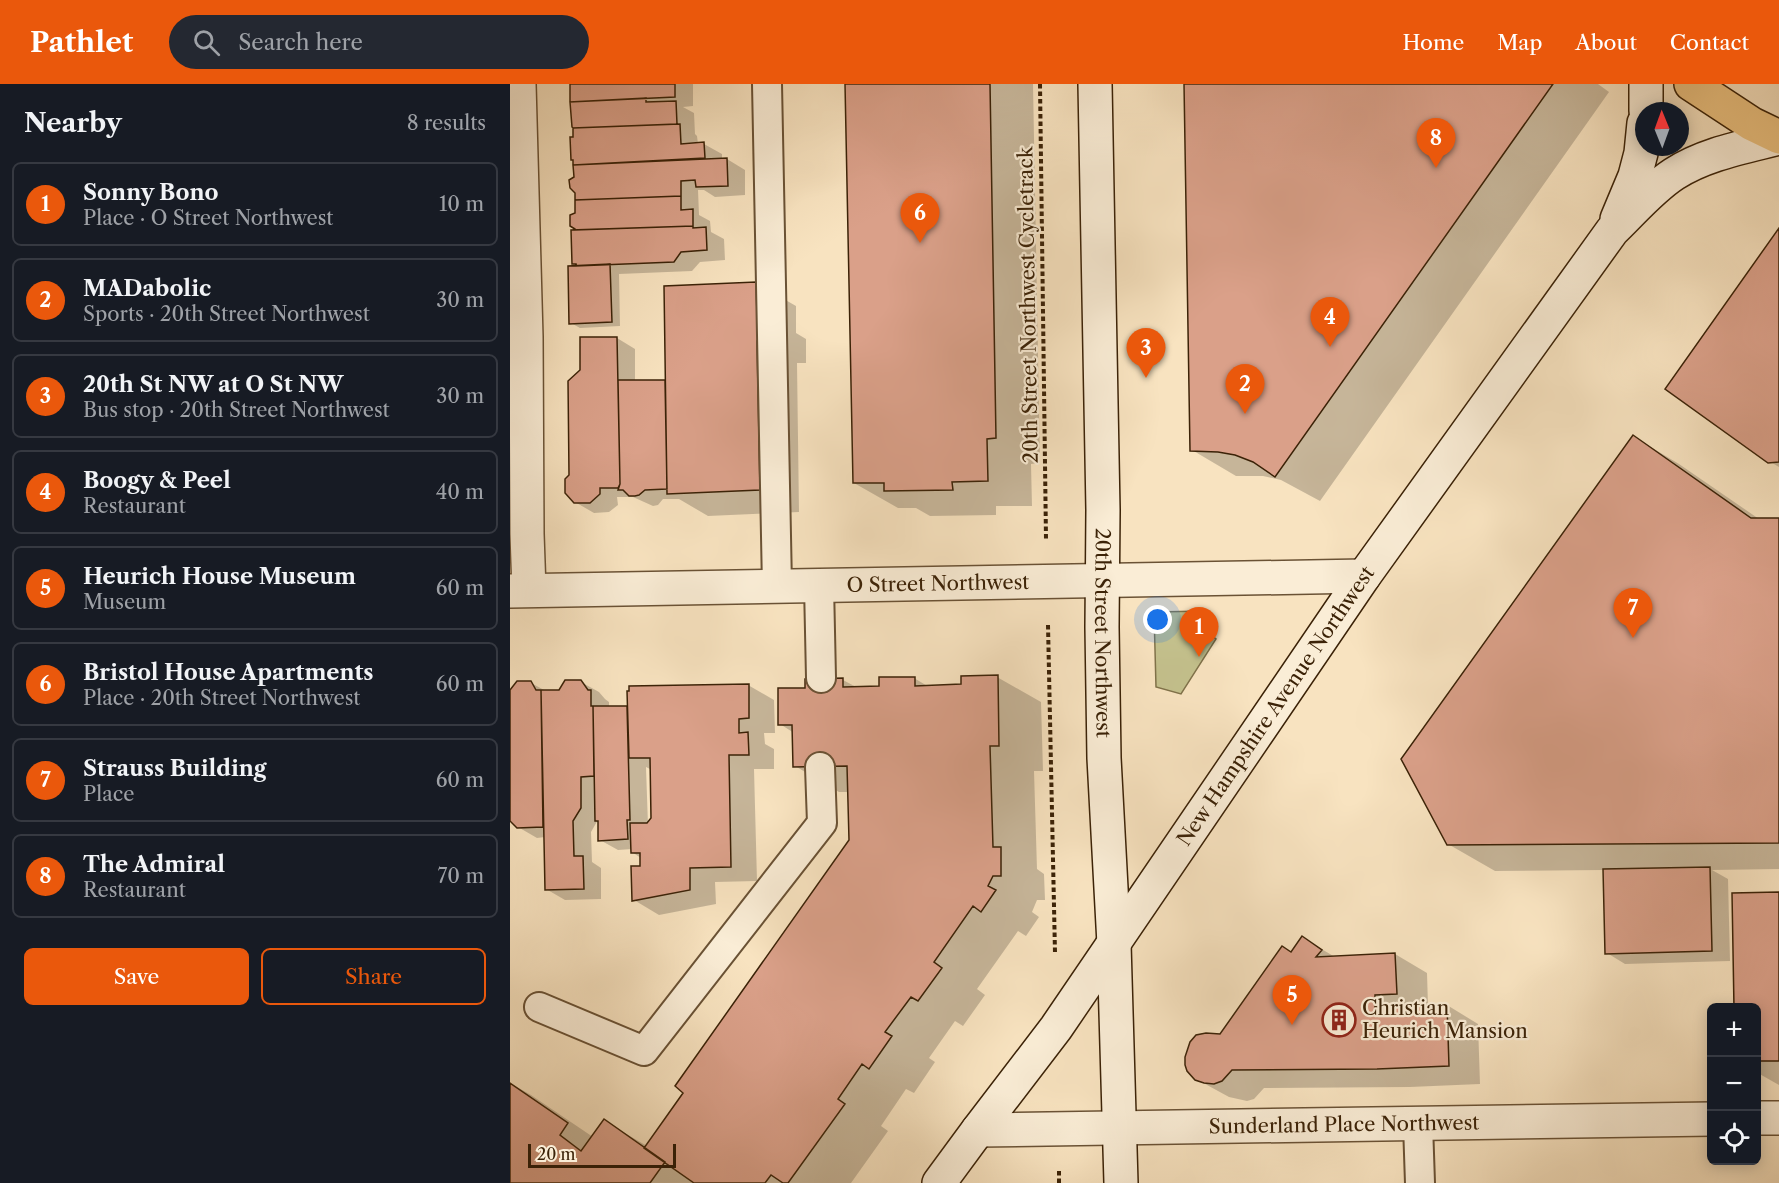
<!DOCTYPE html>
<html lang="en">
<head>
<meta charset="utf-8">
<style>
  :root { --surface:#171b24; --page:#242831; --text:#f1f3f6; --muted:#9ea1a6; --line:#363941; --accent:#ea580c }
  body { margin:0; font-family:"Libre Caslon Text",serif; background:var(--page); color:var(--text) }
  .controls { position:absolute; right:18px; bottom:18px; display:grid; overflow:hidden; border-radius:9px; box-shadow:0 3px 15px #0003 }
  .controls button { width:54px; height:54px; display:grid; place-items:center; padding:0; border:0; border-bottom:2px solid var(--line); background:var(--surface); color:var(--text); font:30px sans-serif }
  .compass { position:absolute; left:1125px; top:18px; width:54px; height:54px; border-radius:50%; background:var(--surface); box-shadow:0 3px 15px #0003; rotate:359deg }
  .scale { position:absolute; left:18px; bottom:15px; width:148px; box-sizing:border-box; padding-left:6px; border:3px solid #3b2207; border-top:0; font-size:16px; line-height:21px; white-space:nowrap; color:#3b2207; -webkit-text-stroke:4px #faedd6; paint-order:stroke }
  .you { position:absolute; left:648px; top:536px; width:21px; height:21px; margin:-15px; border:4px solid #fff; border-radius:50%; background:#1a73e8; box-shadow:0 0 0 9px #1a73e833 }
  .badge { display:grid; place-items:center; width:39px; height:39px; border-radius:50%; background:var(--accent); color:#fff; font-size:20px; font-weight:700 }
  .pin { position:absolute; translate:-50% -50px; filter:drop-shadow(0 2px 3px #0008) }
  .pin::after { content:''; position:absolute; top:32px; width:21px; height:18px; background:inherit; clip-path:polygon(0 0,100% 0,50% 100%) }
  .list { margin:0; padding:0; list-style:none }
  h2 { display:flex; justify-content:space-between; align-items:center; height:78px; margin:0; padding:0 24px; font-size:26px }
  h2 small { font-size:20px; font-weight:400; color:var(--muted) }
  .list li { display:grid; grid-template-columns:39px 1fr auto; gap:18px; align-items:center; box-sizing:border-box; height:84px; margin:0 12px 12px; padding:0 12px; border:2px solid var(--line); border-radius:9px }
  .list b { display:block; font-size:22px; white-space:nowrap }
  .list p { margin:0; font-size:20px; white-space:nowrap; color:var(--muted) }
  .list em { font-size:20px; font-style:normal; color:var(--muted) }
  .actions { display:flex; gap:12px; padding:18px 24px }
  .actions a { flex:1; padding:14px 0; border:2px solid var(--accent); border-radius:9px; text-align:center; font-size:21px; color:var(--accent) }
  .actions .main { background:var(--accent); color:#fff }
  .icon { flex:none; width:33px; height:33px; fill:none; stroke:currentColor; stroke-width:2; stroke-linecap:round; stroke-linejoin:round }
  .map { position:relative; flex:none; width:1269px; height:1099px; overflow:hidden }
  header { display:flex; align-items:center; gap:36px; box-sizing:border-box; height:84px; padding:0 30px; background:var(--accent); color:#fff }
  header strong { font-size:28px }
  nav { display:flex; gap:33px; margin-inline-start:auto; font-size:21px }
  .search { width:420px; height:54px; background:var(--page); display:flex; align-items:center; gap:15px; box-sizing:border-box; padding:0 21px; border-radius:33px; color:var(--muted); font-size:22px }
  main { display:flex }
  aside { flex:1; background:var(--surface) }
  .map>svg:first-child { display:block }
  .green { fill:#c4c18d; stroke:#80724a; stroke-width:1.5 }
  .shadow { fill:#0003; fill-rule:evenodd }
  .building { fill:#daa089; stroke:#3b2207; stroke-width:1.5 }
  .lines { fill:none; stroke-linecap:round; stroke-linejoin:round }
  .lane-casing { stroke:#6a5235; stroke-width:32 }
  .street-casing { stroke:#6a5235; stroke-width:36 }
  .secondary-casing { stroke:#3b2207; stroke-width:36 }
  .primary-casing { stroke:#3b2207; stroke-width:36 }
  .path { stroke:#3b2207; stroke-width:4; stroke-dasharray:4.5 3; stroke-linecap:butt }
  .lane { stroke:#faedd6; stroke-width:28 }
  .street { stroke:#faedd6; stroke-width:33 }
  .secondary { stroke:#faedd6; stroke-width:33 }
  .primary { stroke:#ecc280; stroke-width:33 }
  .labels { text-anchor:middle; stroke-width:4.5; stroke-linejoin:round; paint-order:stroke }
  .street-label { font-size:20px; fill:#3b2207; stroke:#faedd6 }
  .poi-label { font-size:20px; fill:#3b2207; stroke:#faedd6; text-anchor:start }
</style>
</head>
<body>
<header>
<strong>Pathlet</strong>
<div class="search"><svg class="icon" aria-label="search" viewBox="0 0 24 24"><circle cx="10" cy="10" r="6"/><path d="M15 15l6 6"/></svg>Search here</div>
<nav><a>Home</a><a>Map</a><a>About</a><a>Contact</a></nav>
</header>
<main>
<aside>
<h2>Nearby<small>8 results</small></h2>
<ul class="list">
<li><span class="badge">1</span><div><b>Sonny Bono</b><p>Place · O Street Northwest</p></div><em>10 m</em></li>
<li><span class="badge">2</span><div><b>MADabolic</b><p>Sports · 20th Street Northwest</p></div><em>30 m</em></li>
<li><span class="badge">3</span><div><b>20th St NW at O St NW</b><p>Bus stop · 20th Street Northwest</p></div><em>30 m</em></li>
<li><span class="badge">4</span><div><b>Boogy &amp; Peel</b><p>Restaurant</p></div><em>40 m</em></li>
<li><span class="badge">5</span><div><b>Heurich House Museum</b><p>Museum</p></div><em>60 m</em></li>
<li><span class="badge">6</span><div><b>Bristol House Apartments</b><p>Place · 20th Street Northwest</p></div><em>60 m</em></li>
<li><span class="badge">7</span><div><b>Strauss Building</b><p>Place</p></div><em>60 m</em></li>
<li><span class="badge">8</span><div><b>The Admiral</b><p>Restaurant</p></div><em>70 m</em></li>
</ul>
<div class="actions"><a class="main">Save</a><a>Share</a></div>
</aside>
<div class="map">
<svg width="1269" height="1099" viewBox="0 0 1269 1099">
  <rect width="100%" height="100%" fill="#f8e3c0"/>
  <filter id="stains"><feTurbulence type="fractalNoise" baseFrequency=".00333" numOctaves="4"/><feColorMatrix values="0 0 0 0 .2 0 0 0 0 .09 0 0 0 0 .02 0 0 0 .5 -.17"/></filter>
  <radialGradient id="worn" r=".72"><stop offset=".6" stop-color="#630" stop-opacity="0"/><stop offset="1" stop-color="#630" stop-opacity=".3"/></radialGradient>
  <path class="green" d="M697,527v21l9,7 -35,55 -25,-7 -2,-75z"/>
  <path class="shadow" d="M62,0h121v22l-10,1 11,6 1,21 2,2 1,8h6l18,10v5h5l18,11v25l-30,2 -11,-7h-6l1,25 11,6 1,11 13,7 1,21 -25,2 -8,9 -73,3 1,52 -40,2 -9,-5 9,-56 -7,-4 3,-49z
    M336,0h187l7,379 -9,1 1,42h-36v9l-66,1 -14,-8h-18l-44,-25z
    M676,0h412l11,8 -289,409 -39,-21 -18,-4h-27l-44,-26z
    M1269,147v236l-10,-6z
    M246,199l40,23v27l10,6v24h-9l2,149 -91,4 -29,-17h-16l-5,6 -5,1 -20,-9h-16l1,8 -9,7 -15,1 -19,-11 -4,-26 46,-138 18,11v33l30,-1 2,1 -1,-95z
    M1124,353l45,27 80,55h20v350l-67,1 16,9 2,82 -105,3 -18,-11 -3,-83 -109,1 -47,-27z
    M487,593l44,25 2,69h-9l3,98 7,5 1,26h-8l-5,12 7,5 -13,19 -8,-5 -41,58 8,6 -22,31 -8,-5 -26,37 6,4 -21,31 -8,-4 -25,37 7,5 -37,52h-341v-100l21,12 62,42 11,-16 43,25 38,-53 165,-252 -1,-49h-10l-44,-26 -1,-33 -14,-9 26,-35 37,-9 15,8h23l33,-10 15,9 34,-1z
    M71,598l18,10 6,7 4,3v6h20l119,-23 26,15 1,33h-11l1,11 9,5v20h-20l3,112 -42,1 1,22 -57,11 -25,-15 7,-32v-10l-9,-6v-3l-14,1 -18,-10 -1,-22 -8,14 1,30 9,6v31l-36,1 -19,-11 -1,-52 -8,1 -19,-11 -8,-8v-127l21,-9 15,8h14zM136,683l6,3 1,49 -5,6z
    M1269,810v191l-23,-13v-64z
    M793,854l32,19 60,-3 32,19 1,33 19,-1 31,19 2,60 -70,3 -146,1 -10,11 -7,2 -18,-4 -33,-18 25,-43 71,-83z"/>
  <path class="building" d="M60,0h105v13l-105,5z
    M335,0h145l6,354 -9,1 1,42 -36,1 1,8 -69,1v-8h-31z
    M674,0h369l-278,393 -22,-15 -18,-7 -17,-3 -28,-1z
    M136,14v4l30,-1 1,23 -104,4 -1,-1 -2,-25z
    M170,40l1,20 23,-2 1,16 -132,7v-5h-2l-1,-23h3v-9z
    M217,74l1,28 -32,1 -1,-7 -14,1v15l-106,4v-7l-5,-5 -1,-8 5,-3 -1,-12z
    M171,112v14l12,-1v17l-118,4v-1l-5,-3v-11l5,-2v-13z
    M183,142v2l13,-1 1,23 -26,2 -7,10 -98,4v-2h-4l-1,-34z
    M1269,144v234l-11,1 -103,-74z
    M100,180l2,58 -43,2 -1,-58z
    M246,198l1,33 10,-1v27h-10l3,149 -93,4 -3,-208z
    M70,253h37l3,147 -2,4h-18v6l-10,9h-16l-9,-10v-14l4,-4 -1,-94 12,-11z
    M108,296h47l2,109 -22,1 -6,5 -4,1h-6l-6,-6h-5l2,-6z
    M1123,351l118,83h28v325l-332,2 -46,-86z
    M488,591l1,71h-9l3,101h8v29h-8l-5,10 8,4 -15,22 -8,-6 -39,56 8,6 -24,33 -7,-4 -26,35 7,4 -23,33 -7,-5 -24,35 7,5 -57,79h-5l-12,-8 -6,8h-71l-50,-35 39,-55 -8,-7 174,-246 -2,-74 -54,1 -1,-42h-14v-37h27v-9l38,-1v9l36,-1v-9h36v9l46,-2v-8z
    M55,596h16l7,10h3v16h2l1,70 -13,1v31l-8,13 1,35h9l1,33 -39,1 -4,-200h18z
    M7,597h14l5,9h5l2,137 -26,1 -7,-7v-131z
    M239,600v34l-10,1v14l9,-1 1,23h-20l2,112 -41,1v22l-58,11 -1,-35h9v-13h-9l-1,-30h17l4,-5 -1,-60h-21l-2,-67h2v-5z
    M83,622h34l3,114h-3l1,19 -30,2v-20h-3z
    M1200,783l2,84 -107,3 -2,-85z
    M1269,808v169h-23v-53h-22l-2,-115z
    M792,852l20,14 -6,7 79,-4 2,41 -22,1v12l72,-3 2,62 -72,3 -145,1 -10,11 -8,3 -10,-1 -9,-3 -8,-9 -2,-6v-8l5,-15 6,-7 10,-2 14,1 62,-88 9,6z
    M0,999l58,40 -8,12 21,16 23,-32 61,43 -15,21h-140z"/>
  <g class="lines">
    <defs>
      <path id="lane" d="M257,0l10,502
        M309,501l2,93
        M29,923l105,44 178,-228 -2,-56
        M908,1040l2,59"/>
      <g id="street">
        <path d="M9,0l7,253 1,197 2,56"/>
        <path id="s1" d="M0,507l854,-15"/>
        <path d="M1246,1034h23"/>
        <path id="s2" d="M468,1046l734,-11"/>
      </g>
      <g id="secondary">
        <path id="s3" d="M585,0l8,426 -1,117 2,131 10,186 7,239"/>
        <path d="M1136,27v-27"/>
        <path d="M1107,135l18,-43 6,-23 3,-30"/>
        <path id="s4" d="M429,1099l39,-53 78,-102 308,-452 248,-345c20,-19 39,-42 62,-57 31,-20 70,-27 105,-36"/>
      </g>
      <path id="primary" d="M1181,0l61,40 27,13"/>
    </defs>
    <use href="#lane" class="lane-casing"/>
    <use href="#street" class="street-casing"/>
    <use href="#secondary" class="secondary-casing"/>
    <use href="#primary" class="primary-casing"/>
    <path class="path" d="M530,0l6,455
      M538,541l7,328
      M549,1087v12"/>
    <use href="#lane" class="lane"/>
    <use href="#street" class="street"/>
    <use href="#secondary" class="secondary"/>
    <use href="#primary" class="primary"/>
  </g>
  <defs>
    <symbol id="building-ring" viewBox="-11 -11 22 22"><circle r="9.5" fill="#faedd6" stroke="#8f2418" stroke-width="1.5"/><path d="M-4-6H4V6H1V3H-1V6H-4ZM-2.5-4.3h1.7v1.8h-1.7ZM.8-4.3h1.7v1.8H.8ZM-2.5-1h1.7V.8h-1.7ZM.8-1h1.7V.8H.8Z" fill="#8f2418"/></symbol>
  </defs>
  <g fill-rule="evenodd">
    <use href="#building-ring" x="810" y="917" width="38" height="38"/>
  </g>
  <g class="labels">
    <g class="street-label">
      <text transform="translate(518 221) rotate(-91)" y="7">20th Street Northwest Cycletrack</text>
      <text dy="7" stroke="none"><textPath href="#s1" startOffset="428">O Street Northwest</textPath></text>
      <text dy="7" stroke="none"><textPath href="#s3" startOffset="549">20th Street Northwest</textPath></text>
      <text dy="7" stroke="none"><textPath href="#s4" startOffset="584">New Hampshire Avenue Northwest</textPath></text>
      <text dy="7" stroke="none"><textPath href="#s2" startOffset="366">Sunderland Place Northwest</textPath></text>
    </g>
    <g class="poi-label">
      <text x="852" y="931">Christian<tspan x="852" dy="23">Heurich Mansion</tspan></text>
    </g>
  </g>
  <rect width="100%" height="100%" filter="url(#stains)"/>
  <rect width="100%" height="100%" fill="url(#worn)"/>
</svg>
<div class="controls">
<button>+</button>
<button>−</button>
<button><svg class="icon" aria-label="locate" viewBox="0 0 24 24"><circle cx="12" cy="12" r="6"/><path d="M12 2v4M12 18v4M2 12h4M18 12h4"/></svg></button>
</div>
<svg class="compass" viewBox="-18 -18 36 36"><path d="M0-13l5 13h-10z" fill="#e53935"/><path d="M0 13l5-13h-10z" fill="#9ea1a6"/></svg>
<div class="scale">20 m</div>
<div class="you"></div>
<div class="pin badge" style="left:689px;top:573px">1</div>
<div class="pin badge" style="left:735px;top:330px">2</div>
<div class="pin badge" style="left:636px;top:294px">3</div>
<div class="pin badge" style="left:820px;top:263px">4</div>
<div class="pin badge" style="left:782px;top:941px">5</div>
<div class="pin badge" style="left:410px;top:159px">6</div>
<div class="pin badge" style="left:1123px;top:554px">7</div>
<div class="pin badge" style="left:926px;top:84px">8</div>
</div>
</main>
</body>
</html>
